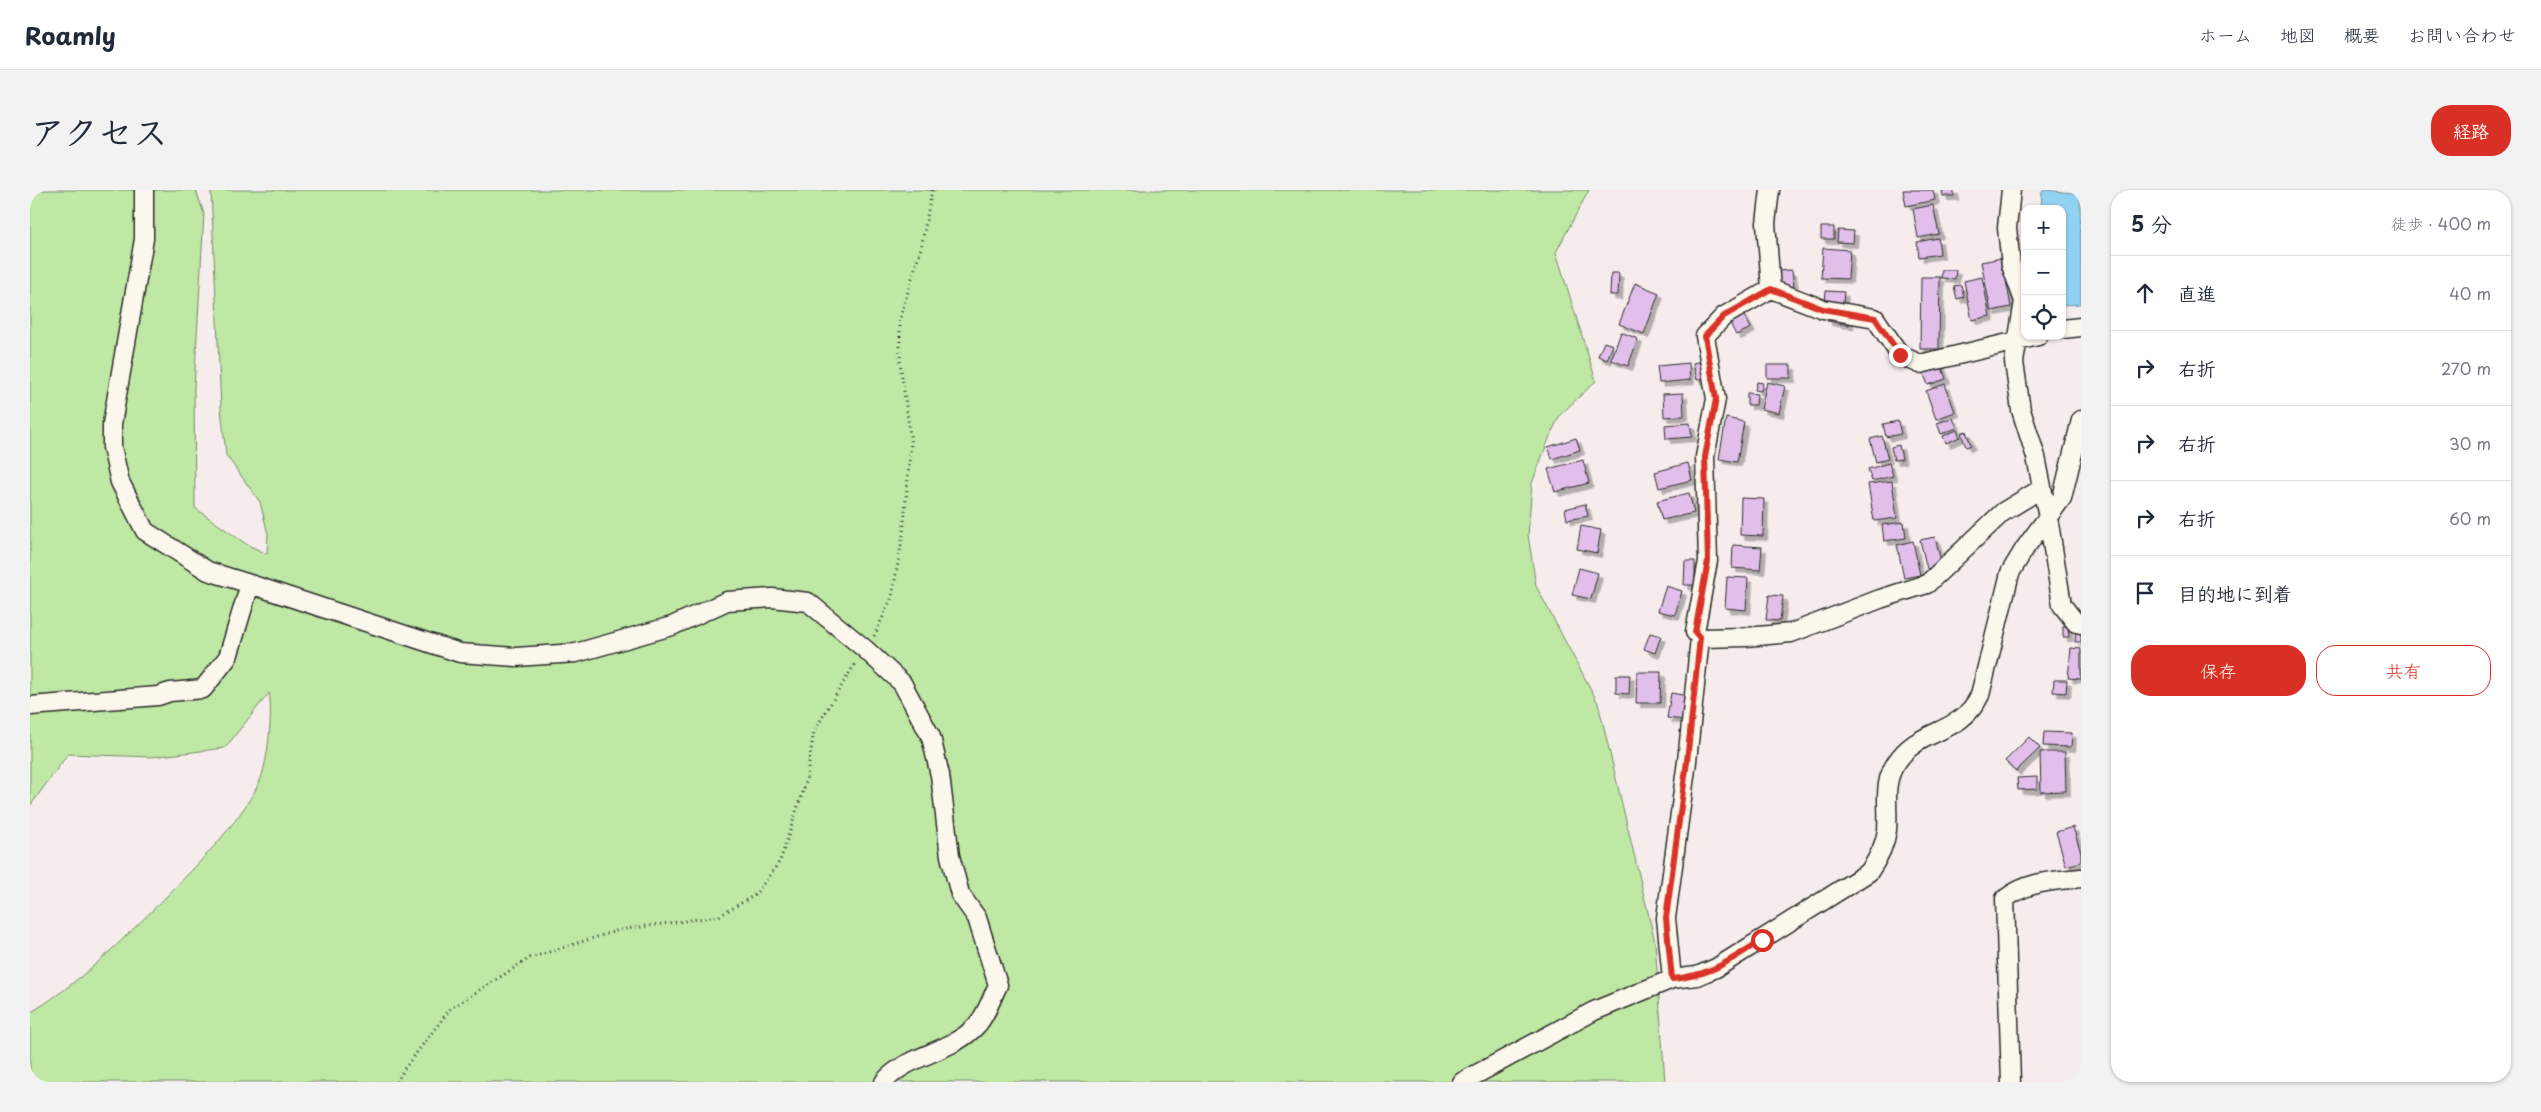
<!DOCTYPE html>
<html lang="ja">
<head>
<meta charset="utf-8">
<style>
  :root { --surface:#fff; --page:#f2f2f3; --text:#1f2937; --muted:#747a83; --line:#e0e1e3; --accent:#d93025 }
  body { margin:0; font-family:"Playpen Sans","Klee One",sans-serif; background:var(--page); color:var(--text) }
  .controls { position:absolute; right:15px; top:15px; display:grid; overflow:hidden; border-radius:10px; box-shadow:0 1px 4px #0004 }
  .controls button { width:45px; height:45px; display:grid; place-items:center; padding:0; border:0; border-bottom:1px solid var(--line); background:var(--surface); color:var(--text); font:25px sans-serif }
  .stop { position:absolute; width:15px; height:15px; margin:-11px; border:4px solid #d93025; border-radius:50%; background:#fff }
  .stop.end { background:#d93025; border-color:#fff; box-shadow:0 1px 5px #0008 }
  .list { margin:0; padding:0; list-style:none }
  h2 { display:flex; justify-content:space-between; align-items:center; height:65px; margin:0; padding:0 20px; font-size:21px }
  h2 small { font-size:16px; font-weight:400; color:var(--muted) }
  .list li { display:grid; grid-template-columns:32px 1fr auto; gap:15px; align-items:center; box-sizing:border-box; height:75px; padding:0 20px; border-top:1px solid var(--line) }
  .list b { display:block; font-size:19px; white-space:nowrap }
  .list em { font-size:16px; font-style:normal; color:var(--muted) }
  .actions { display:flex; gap:10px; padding:15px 20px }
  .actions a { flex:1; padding:11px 0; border:1px solid var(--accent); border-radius:20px; text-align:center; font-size:18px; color:var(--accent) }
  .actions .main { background:var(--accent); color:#fff }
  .icon { flex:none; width:28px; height:28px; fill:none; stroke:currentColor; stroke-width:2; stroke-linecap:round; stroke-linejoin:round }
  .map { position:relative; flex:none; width:2051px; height:892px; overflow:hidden; border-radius:20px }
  header { display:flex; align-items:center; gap:30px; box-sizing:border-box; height:70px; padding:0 25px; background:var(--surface); border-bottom:1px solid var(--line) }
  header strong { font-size:24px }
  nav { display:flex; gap:28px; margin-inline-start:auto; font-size:18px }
  .intro { display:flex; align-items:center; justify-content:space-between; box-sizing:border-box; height:120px; padding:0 30px }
  h1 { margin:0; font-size:35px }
  .button { padding:12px 22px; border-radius:20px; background:var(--accent); color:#fff; font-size:18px; font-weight:700 }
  main { display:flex; gap:30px; padding:0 30px }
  aside { flex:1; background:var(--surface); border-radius:20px; box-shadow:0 1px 4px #0004 }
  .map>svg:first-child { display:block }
  .green { fill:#bfe8a4; stroke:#758a68 }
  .water { fill:#91d2f2; stroke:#688fa2 }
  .building { fill:#e1bfea; stroke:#2b2b2b; filter:url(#shadow) }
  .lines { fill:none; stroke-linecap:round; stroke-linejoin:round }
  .minor-casing { stroke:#2b2b2b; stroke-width:21 }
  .path { stroke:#2b2b2b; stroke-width:3; stroke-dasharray:1 4; stroke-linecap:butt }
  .minor { stroke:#fbf7ec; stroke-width:18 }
  .route { stroke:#d93025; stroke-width:6 }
</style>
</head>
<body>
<header>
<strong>Roamly</strong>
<nav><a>ホーム</a><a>地図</a><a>概要</a><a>お問い合わせ</a></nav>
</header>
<div class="intro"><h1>アクセス</h1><a class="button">経路</a></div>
<main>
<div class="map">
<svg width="2051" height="892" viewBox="0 0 2051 892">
  <defs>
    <filter id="shadow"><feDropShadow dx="4.5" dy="4.5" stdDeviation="0" flood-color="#0004"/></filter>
  </defs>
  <rect width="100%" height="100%" fill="#f6ecec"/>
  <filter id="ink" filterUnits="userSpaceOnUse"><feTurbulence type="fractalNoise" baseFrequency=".02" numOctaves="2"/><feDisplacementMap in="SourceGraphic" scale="10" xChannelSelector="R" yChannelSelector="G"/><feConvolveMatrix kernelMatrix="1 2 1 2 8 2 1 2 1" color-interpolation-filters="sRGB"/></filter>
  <g filter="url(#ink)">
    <path class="green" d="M0,0h166l8,24 -10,174 1,120 51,36 21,10 1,-20 -8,-32 -34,-47 -5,-47 -10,-218h1378l-33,62 40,129 -36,34 -10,21 -18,47 -4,52 8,51 62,117 57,239 10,140h-1635v-69c50,-30 91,-72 133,-113 32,-33 76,-76 96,-117 9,-18 14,-72 10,-90l-44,55 -73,9 -84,-3 -38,52z"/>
    <path class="water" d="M2016,0l34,4 1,110 -19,1v-96h-21l1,-17z"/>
    <path class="building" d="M1873,0h30l2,10 -29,6z
      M1912,0h12v6h-11z
      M1903,15l6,29 -21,4 -5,-29z
      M1791,37h13v12h-13z
      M1808,40l16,1 -1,12 -16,-1z
      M1908,48l2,16 -21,3 -2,-15z
      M1793,58l27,2 -2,29 -27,-1z
      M1972,68l9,49 -20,4 -10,-49z
      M1762,80l2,17 -15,1 -2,-17z
      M1912,80h14l-1,9 -14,-1z
      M1581,83h8l-1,22h-8z
      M1891,87h19l-1,72h-19z
      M1952,87l8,39 -18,4 -8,-39z
      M1605,93l24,10 -15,41 -25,-10z
      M1931,95l3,12 -7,2 -3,-13z
      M1796,101l18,1 -1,11 -18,-1z
      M1712,122l9,16 -15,7 -8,-16z
      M1798,123l22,5 -1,7 -22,-4z
      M1591,142l17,7 -10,27 -17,-6z
      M1574,152l9,3 -6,15 -9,-4z
      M1677,170l3,17 -13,3 -4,-17z
      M1910,172l6,17 -18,6 -6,-16z
      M1659,173l1,17 -31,3 -2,-17z
      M1737,175h24v13h-24z
      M1727,192l6,1 -2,8 -6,-1z
      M1737,192l18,4 -6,27 -18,-4z
      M1915,194l10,28 -19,7 -10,-28z
      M1653,203l1,23 -20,1 -1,-23z
      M1717,203l10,1 -1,11h-9z
      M1696,228l18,4 -7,40 -18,-3z
      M1923,228l4,10 -16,6 -4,-11z
      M1868,231l3,13 -15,3 -3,-13z
      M1660,233l2,14 -26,2 -1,-14z
      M1927,240l3,7 -14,6 -3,-7z
      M1936,241l5,14 -5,2 -5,-14z
      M1852,246l6,23 -12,3 -6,-23z
      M1546,248l4,12 -28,9 -4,-12z
      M1869,255l3,14 -8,1 -3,-13z
      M1553,270l6,23 -34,9 -7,-23z
      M1658,273l4,17 -33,8 -4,-16z
      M1859,273l4,13 -21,5 -4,-12z
      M1862,291l5,37 -23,3 -6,-37z
      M1659,303l5,20 -32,7 -5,-19z
      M1711,308l23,1 -1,37 -23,-1z
      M1555,314l3,12 -21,4 -2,-11z
      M1874,332l2,16 -22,3 -2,-16z
      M1551,336l20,4 -4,23 -20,-4z
      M1905,347l7,29 -15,3 -7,-29z
      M1883,351l7,34 -16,3 -7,-33z
      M1703,355l29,2 -2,23 -28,-2z
      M1655,371h10v24h-11z
      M1549,378l19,5 -7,26 -19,-4z
      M1697,387l21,1 -2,32 -21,-2z
      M1636,396l16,5 -7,24 -17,-4z
      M1739,405l14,1 -3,25 -14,-1z
      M2033,436h5l1,11h-6z
      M2046,439l5,1v12h-6z
      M1620,443l11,3 -6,17 -11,-4z
      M2041,458l10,1v30l-13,-1z
      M1607,482h24l-1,31h-24z
      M1586,485h14l-1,19 -13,-1z
      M2024,490h13l-1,13 -13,-1z
      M1641,503l17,3 -3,24 -18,-2z
      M2014,542l28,1 -1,14 -28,-1z
      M1999,547l11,11 -24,23 -11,-10z
      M2010,562h25l1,39 -25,1z
      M2007,587v12l-19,1 -1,-12z
      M2043,637l8,26v9l-15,4 -10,-34z"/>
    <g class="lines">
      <defs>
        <path id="minor" d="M1740,0l-4,33 5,66
          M1981,0l-4,38 4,37 13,36 -10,61 7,48 15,47 12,60 14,88 14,18 5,1
          M1741,99l52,20 52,9 25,37 20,9 118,-28
          M2032,139l19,-2
          M220,394l210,69 56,4 60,-4 96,-27 55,-25 45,-3 36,4 57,47 37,34 29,54 9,38 10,81 10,38 17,24 21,67c-6,12 -12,31 -22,41 -25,27 -68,28 -92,56
          M1670,448l46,-1 45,-4 89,-34 47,-15 76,-72 38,-23
          M0,516l128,-10 12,-4 33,-3 25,-32 22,-73 -42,-13 -63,-40 -25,-49 -8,-35v-23l32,-185v-49
          M1642,789l-6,-61 21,-157 13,-123 -5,-6 13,-71 -3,-104 11,-58 -11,-63 19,-20 47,-27
          M1432,892l132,-71 78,-32 25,-3 19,-8 153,-96c9,-13 16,-26 18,-42 2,-24 -5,-46 9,-67 24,-37 64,-26 84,-68l30,-122 15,-25 37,-50 19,-78
          M1981,892l-6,-183c23,-18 48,-18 76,-21"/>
      </defs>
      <use href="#minor" class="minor-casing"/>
      <path class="path" d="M844,446l18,-39 11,-63 8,-92 -11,-80v-44l21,-70 11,-58
        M367,892l7,-13 47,-61 79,-50 89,-28 100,-14 36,-21 25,-34 26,-79 8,-51 42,-69"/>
      <use href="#minor" class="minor"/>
    </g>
  </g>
  <g class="lines" filter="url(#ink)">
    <path class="route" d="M1732,750c-34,21 -49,35 -90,39l-6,-61 21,-157 13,-123 -5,-6 13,-71 -3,-104 11,-58 -11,-63 19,-20 47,-27 52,20 52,9 25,37"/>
  </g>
</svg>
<div class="controls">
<button>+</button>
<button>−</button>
<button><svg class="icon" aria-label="locate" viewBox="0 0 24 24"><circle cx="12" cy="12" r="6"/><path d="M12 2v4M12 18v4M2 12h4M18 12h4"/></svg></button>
</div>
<div class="stop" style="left:1732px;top:750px"></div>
<div class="stop end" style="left:1870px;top:165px"></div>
</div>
<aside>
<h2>5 分<small>徒歩 · 400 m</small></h2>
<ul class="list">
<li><svg class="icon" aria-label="ahead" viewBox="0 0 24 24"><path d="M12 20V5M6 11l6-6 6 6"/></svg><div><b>直進</b></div><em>40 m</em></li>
<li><svg class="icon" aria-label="right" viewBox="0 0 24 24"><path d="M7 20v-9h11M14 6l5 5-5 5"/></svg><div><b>右折</b></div><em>270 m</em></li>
<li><svg class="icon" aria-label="right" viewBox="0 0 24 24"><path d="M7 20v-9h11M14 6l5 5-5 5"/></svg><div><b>右折</b></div><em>30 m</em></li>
<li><svg class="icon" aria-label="right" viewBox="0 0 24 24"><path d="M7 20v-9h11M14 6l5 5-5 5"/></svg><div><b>右折</b></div><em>60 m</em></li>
<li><svg class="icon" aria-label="arrive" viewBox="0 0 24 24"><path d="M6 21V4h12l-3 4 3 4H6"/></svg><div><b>目的地に到着</b></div></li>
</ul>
<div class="actions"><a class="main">保存</a><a>共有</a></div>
</aside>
</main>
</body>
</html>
